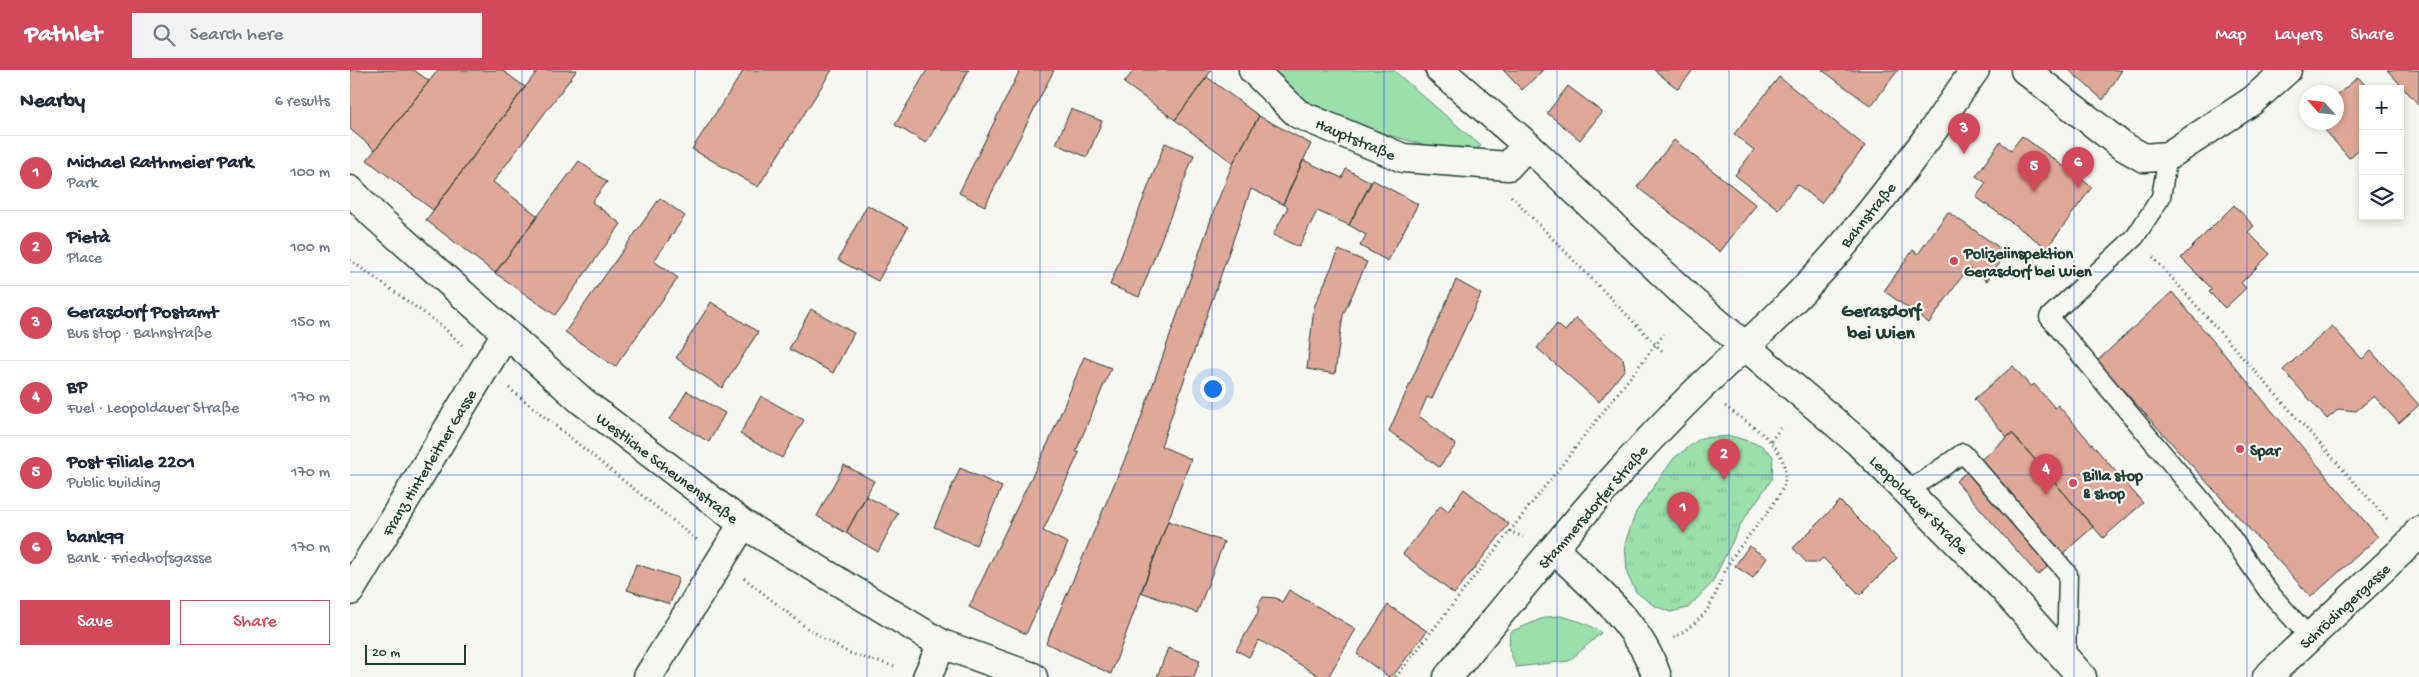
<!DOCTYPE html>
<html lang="en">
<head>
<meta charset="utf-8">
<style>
  :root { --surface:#fff; --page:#f2f2f3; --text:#1f2937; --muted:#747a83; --line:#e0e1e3; --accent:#d1495b }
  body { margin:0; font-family:"Gochi Hand",sans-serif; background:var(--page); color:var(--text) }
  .controls { position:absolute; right:15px; top:15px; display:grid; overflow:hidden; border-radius:0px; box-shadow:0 2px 8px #0003 }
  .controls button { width:45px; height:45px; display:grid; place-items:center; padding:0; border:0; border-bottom:1px solid var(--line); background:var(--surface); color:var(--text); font:25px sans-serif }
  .compass { position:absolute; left:1949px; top:15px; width:45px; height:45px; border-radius:50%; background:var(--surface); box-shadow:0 2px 8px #0003; rotate:297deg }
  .scale { position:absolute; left:15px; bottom:12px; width:101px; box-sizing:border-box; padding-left:5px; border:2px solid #1f3d34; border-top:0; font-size:14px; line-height:18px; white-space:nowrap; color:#1f3d34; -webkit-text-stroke:4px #f6f6f2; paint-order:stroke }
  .you { position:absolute; left:862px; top:318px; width:18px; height:18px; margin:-12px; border:4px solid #fff; border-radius:50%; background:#1a73e8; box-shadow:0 0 0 8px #1a73e833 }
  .badge { display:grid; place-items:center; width:32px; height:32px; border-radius:50%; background:var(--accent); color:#fff; font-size:16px; font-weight:700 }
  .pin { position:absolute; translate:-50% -41px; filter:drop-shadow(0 1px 2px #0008) }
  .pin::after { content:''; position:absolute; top:26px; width:18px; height:15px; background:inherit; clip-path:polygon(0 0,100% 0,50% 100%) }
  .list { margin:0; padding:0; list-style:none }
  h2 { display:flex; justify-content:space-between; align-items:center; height:65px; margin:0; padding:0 20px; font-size:21px }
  h2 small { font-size:16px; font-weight:400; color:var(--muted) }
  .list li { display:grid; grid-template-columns:32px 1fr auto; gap:15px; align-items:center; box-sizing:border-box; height:75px; padding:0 20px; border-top:1px solid var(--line) }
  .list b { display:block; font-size:19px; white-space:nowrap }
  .list p { margin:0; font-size:16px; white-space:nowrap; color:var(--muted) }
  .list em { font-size:16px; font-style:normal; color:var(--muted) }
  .actions { display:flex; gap:10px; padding:15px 20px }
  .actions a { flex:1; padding:11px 0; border:1px solid var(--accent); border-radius:0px; text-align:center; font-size:18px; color:var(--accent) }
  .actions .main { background:var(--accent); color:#fff }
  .icon { flex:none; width:28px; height:28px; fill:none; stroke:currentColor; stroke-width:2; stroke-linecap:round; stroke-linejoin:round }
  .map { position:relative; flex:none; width:2069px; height:607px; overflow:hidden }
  header { display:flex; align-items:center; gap:30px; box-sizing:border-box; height:70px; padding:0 25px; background:var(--accent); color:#fff }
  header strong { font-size:24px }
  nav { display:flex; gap:28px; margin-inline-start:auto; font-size:18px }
  .search { width:350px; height:45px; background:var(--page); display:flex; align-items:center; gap:12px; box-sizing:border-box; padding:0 18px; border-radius:0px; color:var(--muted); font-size:19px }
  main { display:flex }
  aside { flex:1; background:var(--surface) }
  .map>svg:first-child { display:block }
  .grass { fill:#9bdfab; stroke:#5d8e70 }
  .park { fill:url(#park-tufts); stroke:#5d8e70 }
  .building { fill:#e0a898; stroke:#1f3d34 }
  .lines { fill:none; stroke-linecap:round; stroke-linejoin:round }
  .service-casing { stroke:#1f3d34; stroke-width:21 }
  .minor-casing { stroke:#1f3d34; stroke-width:31 }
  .tertiary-casing { stroke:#1f3d34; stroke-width:31 }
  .secondary-casing { stroke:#1f3d34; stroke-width:31 }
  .path { stroke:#1f3d34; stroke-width:3; stroke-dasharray:1 4; stroke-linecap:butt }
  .service { stroke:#f6f6f2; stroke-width:18 }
  .minor { stroke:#f6f6f2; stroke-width:28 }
  .tertiary { stroke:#f6f6f2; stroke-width:28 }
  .secondary { stroke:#f6f6f2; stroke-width:28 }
  .grid { fill:none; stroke:#1d4ed8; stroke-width:1; stroke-opacity:0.55 }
  .poi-dot { fill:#d1495b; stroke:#f6f6f2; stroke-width:2 }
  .labels { text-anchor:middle; stroke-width:4.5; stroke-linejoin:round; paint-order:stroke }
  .street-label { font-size:16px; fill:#1f3d34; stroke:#f6f6f2 }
  .poi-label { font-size:16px; font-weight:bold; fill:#1f3d34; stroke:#f6f6f2; text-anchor:start }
  .quarter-label { font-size:19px; font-weight:bold; fill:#1f3d34; stroke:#f6f6f2 }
</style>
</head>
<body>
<header>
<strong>Pathlet</strong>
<div class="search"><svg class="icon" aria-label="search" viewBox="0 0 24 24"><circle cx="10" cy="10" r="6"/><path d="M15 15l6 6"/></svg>Search here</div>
<nav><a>Map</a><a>Layers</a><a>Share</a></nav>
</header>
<main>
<aside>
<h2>Nearby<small>6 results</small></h2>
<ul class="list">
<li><span class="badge">1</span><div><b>Michael Rathmeier Park</b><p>Park</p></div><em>100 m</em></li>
<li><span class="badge">2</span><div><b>Pietà</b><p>Place</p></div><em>100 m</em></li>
<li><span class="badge">3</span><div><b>Gerasdorf Postamt</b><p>Bus stop · Bahnstraße</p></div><em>150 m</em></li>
<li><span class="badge">4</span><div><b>BP</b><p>Fuel · Leopoldauer Straße</p></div><em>170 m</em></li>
<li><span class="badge">5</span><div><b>Post Filiale 2201</b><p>Public building</p></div><em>170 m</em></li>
<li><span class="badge">6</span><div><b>bank99</b><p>Bank · Friedhofsgasse</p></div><em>170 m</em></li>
</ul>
<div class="actions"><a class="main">Save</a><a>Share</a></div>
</aside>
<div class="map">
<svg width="2069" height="607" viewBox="0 0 2069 607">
  <defs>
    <pattern id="park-tufts" width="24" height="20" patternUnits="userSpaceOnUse" patternTransform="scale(1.25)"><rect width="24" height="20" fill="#9bdfab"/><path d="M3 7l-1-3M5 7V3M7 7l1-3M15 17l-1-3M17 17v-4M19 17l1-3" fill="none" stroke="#85c094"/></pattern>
  </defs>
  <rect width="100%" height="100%" fill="#f6f6f2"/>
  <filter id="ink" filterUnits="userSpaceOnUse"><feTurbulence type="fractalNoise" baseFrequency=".02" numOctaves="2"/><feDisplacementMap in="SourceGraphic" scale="10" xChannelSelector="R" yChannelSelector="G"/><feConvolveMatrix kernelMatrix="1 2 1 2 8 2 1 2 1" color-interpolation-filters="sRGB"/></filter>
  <g filter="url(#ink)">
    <path class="grass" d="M919,0h124l88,76c-19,17 -130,-22 -154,-34 -22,-10 -41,-24 -58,-42z
      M1210,546c16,4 28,7 41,17l-32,28 -53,6 -7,-18 1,-17 36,-15z"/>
    <path class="park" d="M1381,366l30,9 12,11 -1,23 -30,43 -30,61 -24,25 -18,4 -17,-7 -17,-13 -9,-18 -2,-31 11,-31 38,-54 27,-20z"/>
    <path class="building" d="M0,0h64l15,11 -54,69 -25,-21z
      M88,0h64l23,17 -92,123 -66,-50z
      M188,0h39l-84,112 45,34 -43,57 -69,-53z
      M394,0h88l-74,117 -66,-38z
      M577,0h42l-43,73 -31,-18z
      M670,0h34l-69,136 -26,-13z
      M784,0h76l1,1 -36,49 -51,-37z
      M1153,0h40l-21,20z
      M1304,0h39l-15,19z
      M1472,0h76l-27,36z
      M1719,0h53l-19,30z
      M2037,0h32v35z
      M857,7l52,39 -26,47 -58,-43z
      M1429,7l86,69 -44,57 -24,-19 -19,25 -43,-34 19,-25 -20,-16z
      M2008,7l11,12h-6v57l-14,12 -31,-36h18v-26z
      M1218,16l34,26 -22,28 -33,-27z
      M721,39l31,12 -15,36 -31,-13z
      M909,46l52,28 -28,60 -32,-15 -90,257 30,13 -80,215 -65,-31 88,-205 82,-233 17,-42z
      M1672,66l70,51 -45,61 -71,-51 10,-14 -10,-7 24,-34 11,8z
      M1324,70l82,65 -36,47 -83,-65z
      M815,73l29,12 -55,142 -29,-12z
      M953,90l39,18 4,-9 25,13 -22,43 -32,-14 -18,36 -26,-12 15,-28 -5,-3z
      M229,91l28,21 -15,20 29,22 -66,91 -60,-42z
      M1023,110l45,24 -30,57 -28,-15 6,-11 -17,-10z
      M310,128l25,18 -31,45 24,17 -63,89 -50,-35z
      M517,135l41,22 -30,54 -40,-21z
      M1884,135l20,21 -6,6 22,22 -29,29 5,5 -21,20 -16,-16 3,-3 -31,-31z
      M1598,142l59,41 -20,28 -19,-13 -39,55 -45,-32 29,-41 5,4z
      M989,180l28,12 -24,53 -8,59 -28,-5 7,-62z
      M1106,210l25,14 -49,105 -5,-2 -8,19 37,29 -17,22 -50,-36z
      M1822,222l206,245 -67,60 -214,-236z
      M361,232l47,30 -36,56 -46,-30z
      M461,239l43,24 -21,40 -44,-24z
      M1226,248l47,41 2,10 -26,33 -62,-54 20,-24 8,7z
      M1982,256l30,33 9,-8 48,54 -20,18 -25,-27 -18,15 -17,-2 -12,10 -44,-49z
      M734,287l27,11 -35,83 3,2 -36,78 25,12 -42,91 -57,-27 81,-168z
      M1663,296l18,21 3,-3 21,24 3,-3 85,98 -40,35 -91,-105 -5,4 -33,-38z
      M337,321l38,22 -16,29 -39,-23z
      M411,326l43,24 -22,38 -42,-24z
      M1662,363l81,94 -55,48 -82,-94z
      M494,395l30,16 -28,52 -29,-17z
      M610,398l42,19 -26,58 -42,-18z
      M1114,419l45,35 -55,70 -51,-40 38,-49 7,6z
      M516,426l32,17 -20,39 -32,-19z
      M1490,431l57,57 -37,37 -37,-37 -6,5h-10l-14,-15z
      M818,451l56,21 -27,71 -56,-21z
      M1399,476l18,12 -14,20 -18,-12z
      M286,494l43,14 -9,26 -43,-14z
      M939,520l67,39 -28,48h-7l-62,-37 -10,17 -13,-7 22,-37v-7l5,-9 13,1 6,4z
      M1038,535l39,26 -35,46h-3l-32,-23z
      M818,578l32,12 -6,17h-37z"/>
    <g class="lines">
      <defs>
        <path id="service" d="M1818,86l-7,41 -26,40 -86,80 176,211 43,63 42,47
          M1558,421l55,-38 105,121 -2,86"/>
        <path id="minor" d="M903,0l45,44 105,44 105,8 19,-21
          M1675,0l96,75 23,13 24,-2 84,-55 35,-31
          M0,120l23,24 209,187 161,123 199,120 91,33
          M0,521l156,-258
          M298,607l95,-153
          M577,607l15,-33
          M1917,607l143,-134 9,-12"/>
        <path id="tertiary" d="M1396,275c70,-61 130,-137 185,-212 15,-21 29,-43 44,-63"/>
        <path id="secondary" d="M1090,0l87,75 165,156 166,141 142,143 82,92
          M1204,479c39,38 86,75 103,128
          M1098,607c95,-115 186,-233 298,-332"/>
      </defs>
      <use href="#service" class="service-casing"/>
      <use href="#minor" class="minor-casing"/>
      <use href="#tertiary" class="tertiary-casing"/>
      <use href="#secondary" class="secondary-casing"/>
      <path class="path" d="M1161,126l153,157
        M1803,187l236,264
        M0,190l92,66 20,19
        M159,318l188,152
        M1421,371l11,-15
        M1159,461l14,6
        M394,508l63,50 42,25 48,14
        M1324,568c10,-7 22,-15 30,-24 12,-14 16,-35 25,-51 12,-22 55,-64 56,-84 3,-35 -37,-55 -60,-73
        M1046,607l268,-343"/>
      <use href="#service" class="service"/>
      <use href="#minor" class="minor"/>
      <use href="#tertiary" class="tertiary"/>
      <use href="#secondary" class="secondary"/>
    </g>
  </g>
  <path class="grid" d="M172,0v607M345,0v607M517,0v607M690,0v607M862,0v607M1034,0v607M1207,0v607M1379,0v607M1552,0v607M1724,0v607M1897,0v607M0,202h2069M0,405h2069"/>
  <g class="poi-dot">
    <circle cx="1604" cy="191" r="5"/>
    <circle cx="1890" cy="379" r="5"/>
    <circle cx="1723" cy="413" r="5"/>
  </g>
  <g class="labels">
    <g class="street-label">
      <text transform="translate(1006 68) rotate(23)" y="6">Hauptstraße</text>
      <text transform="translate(1517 144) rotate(-51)" y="6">Bahnstraße</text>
      <text transform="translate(78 392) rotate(-59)" y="6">Franz Hinterleitner Gasse</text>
      <text transform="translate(318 397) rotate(37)" y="6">Westliche Scheunenstraße</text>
      <text transform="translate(1570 434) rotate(45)" y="6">Leopoldauer Straße</text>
      <text transform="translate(1242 436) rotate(-49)" y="6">Stammersdorfer Straße</text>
      <text transform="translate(1994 535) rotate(-43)" y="6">Schrödingergasse</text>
    </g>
    <g class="poi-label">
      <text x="1614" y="188">Polizeiinspektion<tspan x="1614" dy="18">Gerasdorf bei Wien</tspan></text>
      <text x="1900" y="385">Spar</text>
      <text x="1733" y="410">Billa stop<tspan x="1733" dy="18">&amp; shop</tspan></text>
    </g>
    <g class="quarter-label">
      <text x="1531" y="246">Gerasdorf<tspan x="1531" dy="22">bei Wien</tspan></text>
    </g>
  </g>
</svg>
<div class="controls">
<button>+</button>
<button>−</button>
<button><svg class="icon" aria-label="layers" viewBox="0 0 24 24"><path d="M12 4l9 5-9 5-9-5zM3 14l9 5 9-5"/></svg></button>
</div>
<svg class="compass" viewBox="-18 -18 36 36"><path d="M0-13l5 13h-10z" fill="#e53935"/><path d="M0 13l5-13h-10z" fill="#747a83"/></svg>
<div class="scale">20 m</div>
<div class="you"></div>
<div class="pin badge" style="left:1333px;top:463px">1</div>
<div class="pin badge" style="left:1374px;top:410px">2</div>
<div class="pin badge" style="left:1614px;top:84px">3</div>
<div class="pin badge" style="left:1696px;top:425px">4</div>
<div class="pin badge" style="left:1684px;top:122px">5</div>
<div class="pin badge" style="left:1728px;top:118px">6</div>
</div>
</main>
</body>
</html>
